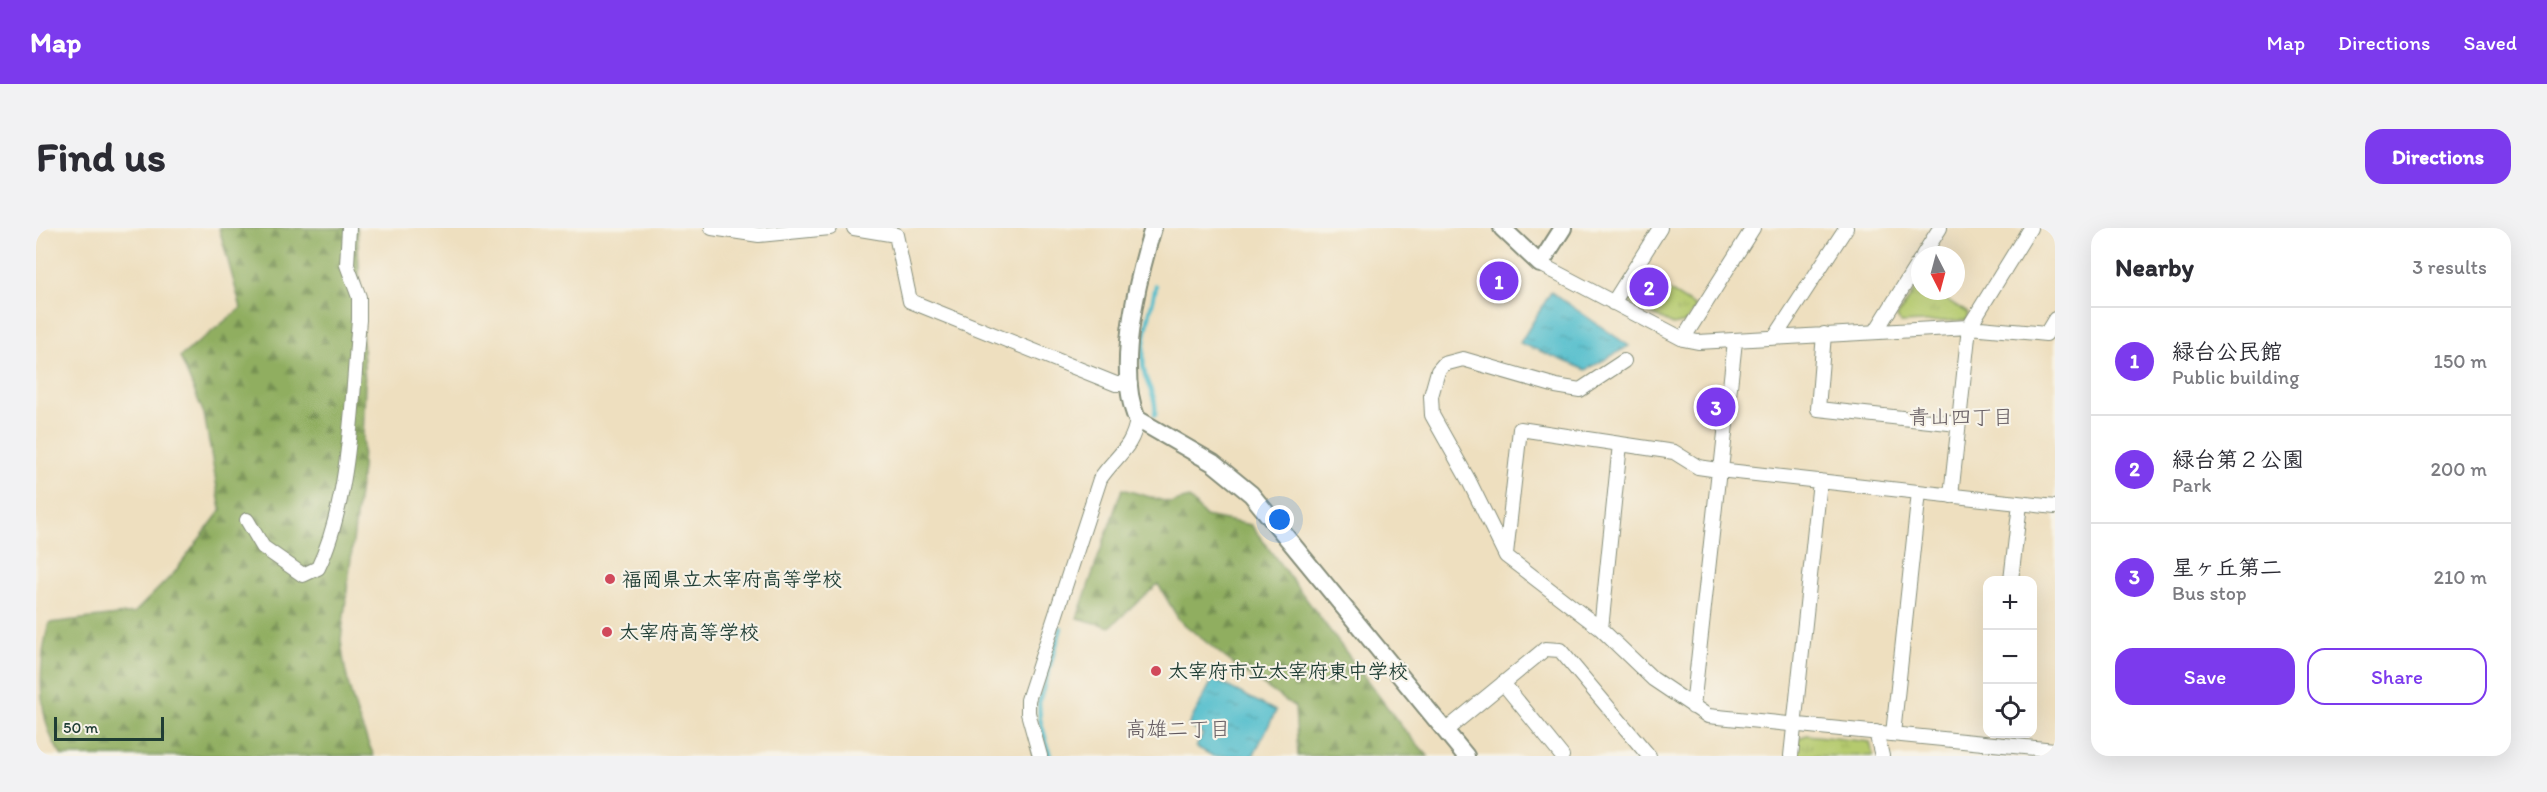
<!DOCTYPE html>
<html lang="en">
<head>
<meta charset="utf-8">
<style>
  :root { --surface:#fff; --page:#f2f2f3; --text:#2b2b33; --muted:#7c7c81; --line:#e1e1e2; --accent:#7c3aed }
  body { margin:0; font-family:Itim,"Klee One",sans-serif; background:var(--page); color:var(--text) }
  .controls { position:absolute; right:18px; bottom:18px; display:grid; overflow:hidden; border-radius:12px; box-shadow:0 6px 24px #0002 }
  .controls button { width:54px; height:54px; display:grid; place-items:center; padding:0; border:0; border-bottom:2px solid var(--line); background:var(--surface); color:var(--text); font:30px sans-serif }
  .compass { position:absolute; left:1875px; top:18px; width:54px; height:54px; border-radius:50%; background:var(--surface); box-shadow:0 6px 24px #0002; rotate:174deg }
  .scale { position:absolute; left:18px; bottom:15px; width:110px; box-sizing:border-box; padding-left:6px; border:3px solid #1f3d34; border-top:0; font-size:16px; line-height:21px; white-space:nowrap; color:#1f3d34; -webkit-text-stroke:4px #f7f3e8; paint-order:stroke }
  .you { position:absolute; left:1244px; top:292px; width:21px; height:21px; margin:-15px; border:4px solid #fff; border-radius:50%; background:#1a73e8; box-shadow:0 0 0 9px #1a73e833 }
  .badge { display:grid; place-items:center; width:39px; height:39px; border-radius:50%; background:var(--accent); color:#fff; font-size:20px; font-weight:700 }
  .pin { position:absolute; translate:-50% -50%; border:3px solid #fff; box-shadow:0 2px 6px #0006 }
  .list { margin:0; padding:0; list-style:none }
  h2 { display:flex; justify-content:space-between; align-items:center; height:78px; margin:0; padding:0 24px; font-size:26px }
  h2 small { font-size:20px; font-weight:400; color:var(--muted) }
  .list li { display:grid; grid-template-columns:39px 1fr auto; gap:18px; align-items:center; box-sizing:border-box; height:108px; padding:0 24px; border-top:2px solid var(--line) }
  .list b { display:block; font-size:22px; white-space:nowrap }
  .list p { margin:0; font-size:20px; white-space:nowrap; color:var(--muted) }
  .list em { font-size:20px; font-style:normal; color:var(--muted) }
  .actions { display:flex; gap:12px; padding:18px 24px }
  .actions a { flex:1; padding:14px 0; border:2px solid var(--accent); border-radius:18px; text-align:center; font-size:21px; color:var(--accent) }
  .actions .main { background:var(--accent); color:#fff }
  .icon { flex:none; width:33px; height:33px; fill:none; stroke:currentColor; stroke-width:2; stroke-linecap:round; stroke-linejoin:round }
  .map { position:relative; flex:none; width:2019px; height:528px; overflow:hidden; border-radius:18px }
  header { display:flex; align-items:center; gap:36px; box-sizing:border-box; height:84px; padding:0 30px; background:var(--accent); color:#fff }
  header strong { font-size:28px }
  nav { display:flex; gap:33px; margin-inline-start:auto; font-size:21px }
  .intro { display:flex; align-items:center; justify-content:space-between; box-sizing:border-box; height:144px; padding:0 36px }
  h1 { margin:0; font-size:42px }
  .button { padding:15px 27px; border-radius:18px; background:var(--accent); color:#fff; font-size:21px; font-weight:700 }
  main { display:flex; gap:36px; padding:0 36px }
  aside { flex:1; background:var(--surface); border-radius:18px; box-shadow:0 6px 24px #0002 }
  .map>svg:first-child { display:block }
  .grass { fill:url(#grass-tufts); stroke:#6a8451; stroke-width:1.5 }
  .forest { fill:url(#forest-firs); stroke:#58764a; stroke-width:1.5 }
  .water { fill:url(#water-ripples); stroke:#387d80; stroke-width:1.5 }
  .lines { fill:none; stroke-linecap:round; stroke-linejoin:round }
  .stream { stroke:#51bdcc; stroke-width:4.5 }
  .minor-casing { stroke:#868e7a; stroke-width:16 }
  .tertiary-casing { stroke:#868e7a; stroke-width:20 }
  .minor { stroke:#fff; stroke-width:14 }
  .tertiary { stroke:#fff; stroke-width:16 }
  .poi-dot { fill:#d1495b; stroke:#f7f3e8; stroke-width:2 }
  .labels { text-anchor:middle; stroke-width:4.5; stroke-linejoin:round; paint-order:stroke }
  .poi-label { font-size:20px; font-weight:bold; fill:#1f3d34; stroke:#f7f3e8; text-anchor:start }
  .neighbourhood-label { font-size:21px; fill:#61585e; stroke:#f7f3e8 }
</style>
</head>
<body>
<header>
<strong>Map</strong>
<nav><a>Map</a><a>Directions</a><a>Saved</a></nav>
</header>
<div class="intro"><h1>Find us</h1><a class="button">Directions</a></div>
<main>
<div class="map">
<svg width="2019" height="528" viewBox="0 0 2019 528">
  <defs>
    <pattern id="grass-tufts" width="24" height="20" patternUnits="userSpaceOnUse" patternTransform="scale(1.5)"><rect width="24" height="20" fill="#b5ca6e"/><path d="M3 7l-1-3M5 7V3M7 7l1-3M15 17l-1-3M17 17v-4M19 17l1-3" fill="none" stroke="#9bae60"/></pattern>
    <pattern id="forest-firs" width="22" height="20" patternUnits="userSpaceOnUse" patternTransform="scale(1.5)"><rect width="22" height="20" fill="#90ae61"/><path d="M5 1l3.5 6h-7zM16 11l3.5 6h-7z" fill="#758f51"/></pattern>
    <pattern id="water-ripples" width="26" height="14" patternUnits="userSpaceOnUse" patternTransform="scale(1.5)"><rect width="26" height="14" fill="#51bdcc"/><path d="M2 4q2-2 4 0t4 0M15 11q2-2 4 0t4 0" fill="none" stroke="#439ba6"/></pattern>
  </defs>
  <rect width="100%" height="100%" fill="#f7f3e8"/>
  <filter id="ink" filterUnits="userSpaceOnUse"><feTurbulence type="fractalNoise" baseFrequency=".0167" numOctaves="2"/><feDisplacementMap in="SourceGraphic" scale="12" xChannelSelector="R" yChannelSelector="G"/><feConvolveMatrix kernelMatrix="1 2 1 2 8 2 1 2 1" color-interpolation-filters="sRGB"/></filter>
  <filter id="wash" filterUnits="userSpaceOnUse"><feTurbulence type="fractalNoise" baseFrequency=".008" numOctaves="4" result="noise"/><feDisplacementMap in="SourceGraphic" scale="24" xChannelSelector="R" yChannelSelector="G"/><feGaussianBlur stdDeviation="1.35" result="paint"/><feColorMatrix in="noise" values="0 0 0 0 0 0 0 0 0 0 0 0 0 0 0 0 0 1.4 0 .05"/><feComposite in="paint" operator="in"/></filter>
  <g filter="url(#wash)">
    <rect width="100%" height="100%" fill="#eedfbf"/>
    <path class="grass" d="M1606,46l54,33 -10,15 -13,3 -47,-24z
      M1883,55l1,8h13l35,22 -2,7 -65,3 -4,-6z
      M1771,507l63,7 3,14h-75v-18z"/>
    <path class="forest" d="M183,0h138l8,157 -3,83 -21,172c4,42 16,78 33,116h-312c-26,-35 -24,-92 -13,-133l85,-10 40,-40 47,-63 -17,-96 -24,-57 61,-49z
      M1086,261l49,14 18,-5 16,18 46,9 151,202 26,29h-130l-3,-49 -57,-39 -59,-48 -21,-36 -48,43 -33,-9z"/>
    <path class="water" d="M1515,64l78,54 -43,24 -66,-27z
      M1177,451l63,32 -23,45h-40l-17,-9 7,-13 -15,-8z"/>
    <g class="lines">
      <path class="stream" d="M1119,187c2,-18 -6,-25 -10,-40 -7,-25 6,-64 11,-89
        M1014,528l-10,-37 -1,-16 22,-75"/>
    </g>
  </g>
  <g filter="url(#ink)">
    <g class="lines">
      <defs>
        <path id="minor" d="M676,0l47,7 71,-7
          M818,0l42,7 14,66 206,83h14
          M1887,27l17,-27
          M1504,36l143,75 15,3 271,-15 77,7 9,-15
          M1577,75l47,-75
          M1840,103l44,-71
          M1788,106l-6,75 140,15
          M1739,109l71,-109
          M1647,111l70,-111
          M1588,133l-44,29 -24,-4 -93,-27 -19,5 -6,7 -7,25 1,19 37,66 37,75 95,73 52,50 55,37 347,34
          M1685,242l14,-129
          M1915,268l18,-169 61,-99
          M211,292l16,27 40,28 15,-7c33,-68 34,-172 41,-248v-23l-12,-32 2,-37
          M1470,326l14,-125 154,23 24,15 21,3 336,37
          M1975,352l9,-76
          M1565,401l19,-185
          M1467,455l59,73
          M1657,479l26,-237
          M1409,503l100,-82 15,1 89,106
          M1840,504l6,24
          M1857,506l26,-242
          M1004,528l-12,-43v-13l72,-221c15,-23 33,-30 37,-60
          M1755,528l29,-275"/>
        <path id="tertiary" d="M1117,0c-15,50 -38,141 -16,191l76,44 38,31 215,262
          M1466,0l38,36 23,-36"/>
      </defs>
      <use href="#minor" class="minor-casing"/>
      <use href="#tertiary" class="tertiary-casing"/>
      <use href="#minor" class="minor"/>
      <use href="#tertiary" class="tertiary"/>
    </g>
  </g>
  <g class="poi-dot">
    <circle cx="574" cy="351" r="6"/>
    <circle cx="571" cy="404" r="6"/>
    <circle cx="1120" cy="443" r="6"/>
  </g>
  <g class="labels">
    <g class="poi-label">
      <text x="586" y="358">福岡県立太宰府高等学校</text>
      <text x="583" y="411">太宰府高等学校</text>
      <text x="1132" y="450">太宰府市立太宰府東中学校</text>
    </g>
    <g class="neighbourhood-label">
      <text x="1925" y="196">青山四丁目</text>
      <text x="1142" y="508">高雄二丁目</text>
    </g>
  </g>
</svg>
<div class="controls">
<button>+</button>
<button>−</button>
<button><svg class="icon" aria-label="locate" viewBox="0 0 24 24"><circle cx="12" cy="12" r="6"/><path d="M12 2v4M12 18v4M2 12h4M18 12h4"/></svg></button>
</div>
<svg class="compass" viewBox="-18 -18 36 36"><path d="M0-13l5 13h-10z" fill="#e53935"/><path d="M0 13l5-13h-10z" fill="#7c7c81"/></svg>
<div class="scale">50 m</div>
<div class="you"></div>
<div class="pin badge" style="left:1463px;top:53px">1</div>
<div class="pin badge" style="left:1613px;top:59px">2</div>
<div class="pin badge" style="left:1680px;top:179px">3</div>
</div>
<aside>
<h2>Nearby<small>3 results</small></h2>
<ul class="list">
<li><span class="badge">1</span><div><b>緑台公民館</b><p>Public building</p></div><em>150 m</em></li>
<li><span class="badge">2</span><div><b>緑台第２公園</b><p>Park</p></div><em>200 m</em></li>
<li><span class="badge">3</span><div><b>星ヶ丘第二</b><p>Bus stop</p></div><em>210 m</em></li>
</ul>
<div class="actions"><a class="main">Save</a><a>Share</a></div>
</aside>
</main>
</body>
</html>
